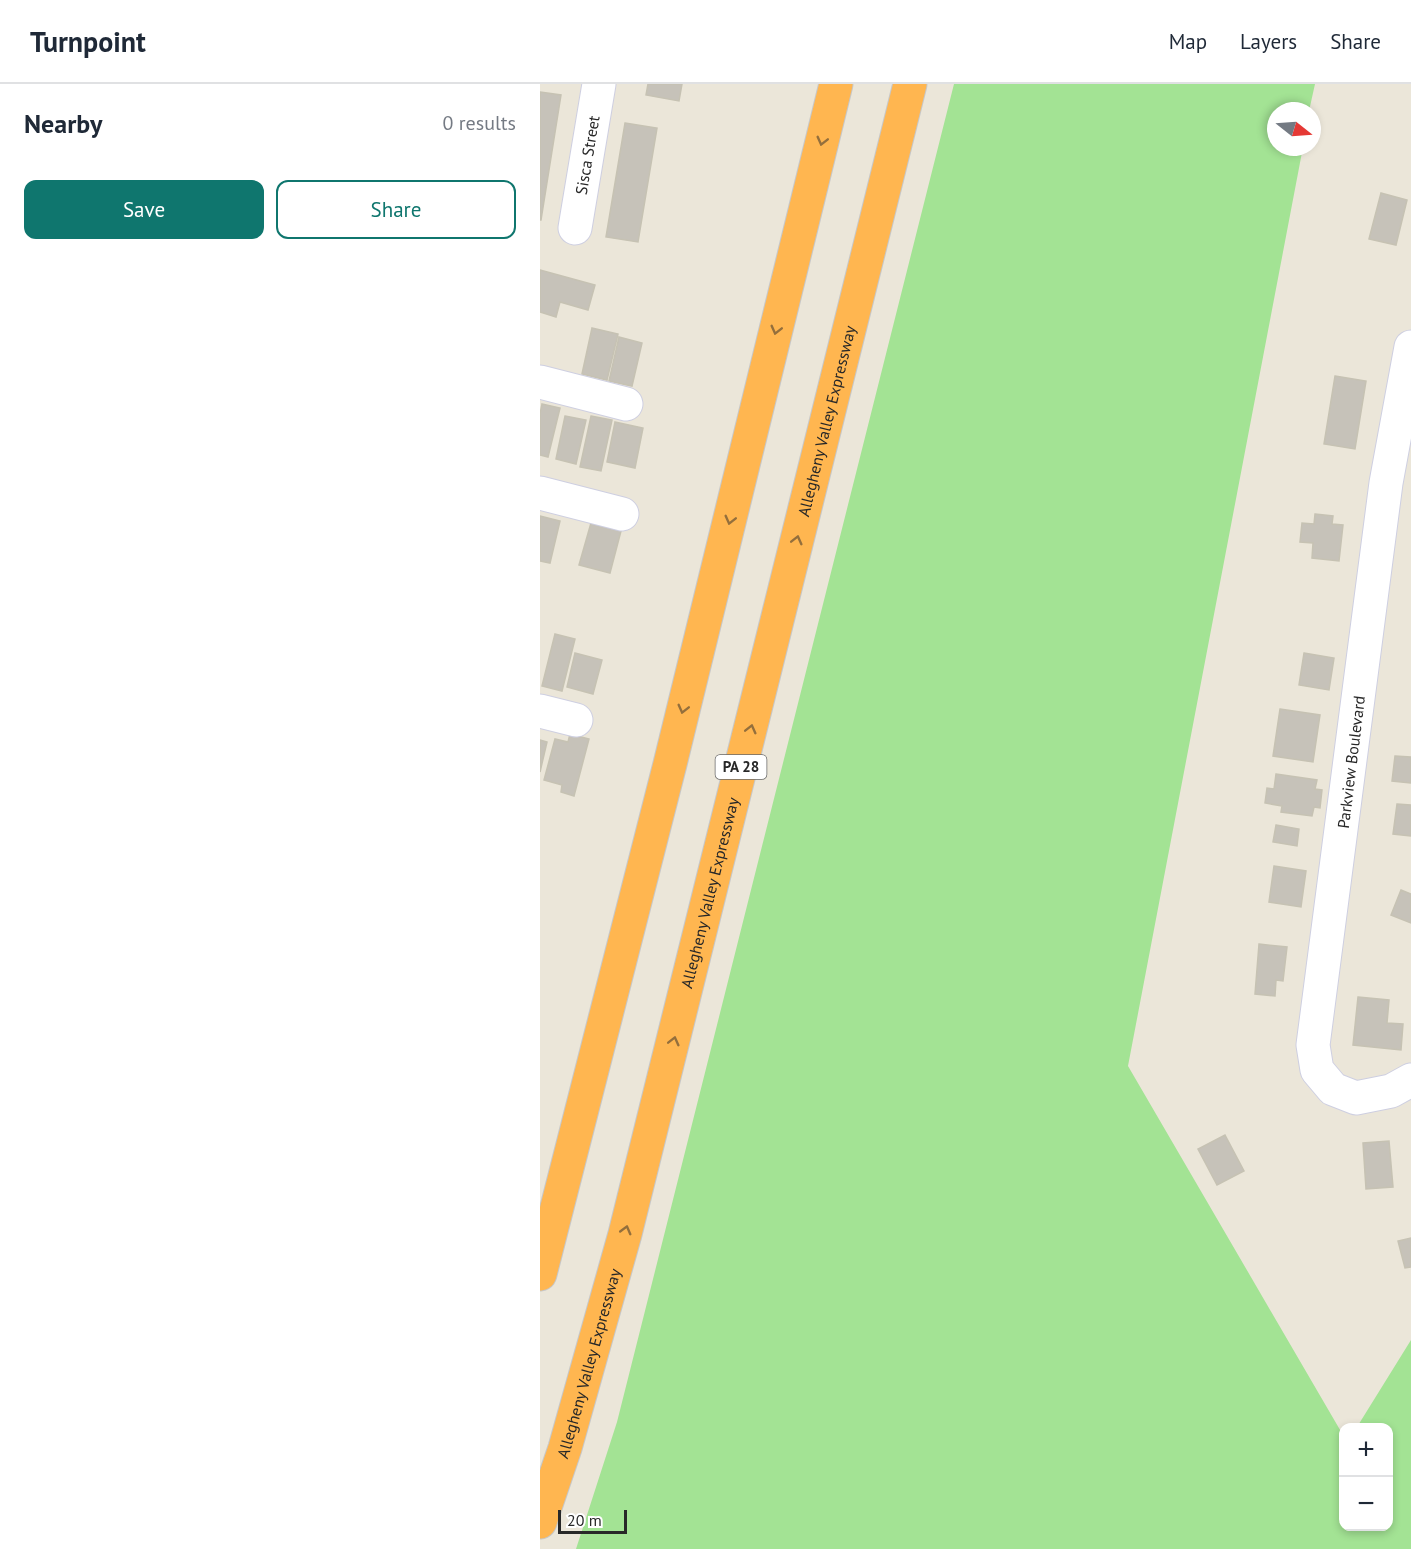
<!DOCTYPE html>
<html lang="en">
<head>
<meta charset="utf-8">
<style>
  :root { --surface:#fff; --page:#f2f2f3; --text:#1f2937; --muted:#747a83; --line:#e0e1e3; --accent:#0f766e }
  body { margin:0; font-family:"PT Sans",sans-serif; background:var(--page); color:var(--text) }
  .controls { position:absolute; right:18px; bottom:18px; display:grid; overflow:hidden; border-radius:12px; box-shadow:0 3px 9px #0003 }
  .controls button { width:54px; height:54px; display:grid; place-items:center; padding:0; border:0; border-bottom:2px solid var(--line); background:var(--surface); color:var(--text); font:30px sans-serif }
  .compass { position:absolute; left:727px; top:18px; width:54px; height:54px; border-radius:50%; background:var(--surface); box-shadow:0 3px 9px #0003; rotate:107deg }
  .scale { position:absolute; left:18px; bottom:15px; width:69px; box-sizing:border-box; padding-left:6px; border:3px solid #282828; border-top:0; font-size:16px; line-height:21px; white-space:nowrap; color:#282828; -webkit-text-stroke:4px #fff; paint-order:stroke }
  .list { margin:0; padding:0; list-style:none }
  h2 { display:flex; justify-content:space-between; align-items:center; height:78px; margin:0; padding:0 24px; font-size:26px }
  h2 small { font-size:20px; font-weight:400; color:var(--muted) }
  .actions { display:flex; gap:12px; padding:18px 24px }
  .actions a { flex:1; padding:14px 0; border:2px solid var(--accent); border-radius:12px; text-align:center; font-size:21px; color:var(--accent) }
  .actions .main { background:var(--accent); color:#fff }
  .map { position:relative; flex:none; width:871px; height:1465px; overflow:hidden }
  header { display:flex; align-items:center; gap:36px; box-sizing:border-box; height:84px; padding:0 30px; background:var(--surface); border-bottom:2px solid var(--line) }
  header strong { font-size:28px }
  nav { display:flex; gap:33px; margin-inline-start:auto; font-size:21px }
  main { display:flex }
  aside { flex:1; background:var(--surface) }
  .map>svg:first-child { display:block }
  .green { fill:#a3e394 }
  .building { fill:#c6c2b9; stroke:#c6c2b3; stroke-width:1.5 }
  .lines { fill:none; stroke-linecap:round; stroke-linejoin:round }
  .minor-casing { stroke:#cecfe1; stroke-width:35 }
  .highway-casing { stroke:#c7c7c7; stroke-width:35 }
  .minor { stroke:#fff; stroke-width:33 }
  .highway { stroke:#ffb650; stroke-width:33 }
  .oneway { stroke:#946f3c }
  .labels { text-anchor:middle; stroke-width:5; stroke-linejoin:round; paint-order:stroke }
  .shield { fill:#fff; stroke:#686868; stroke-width:1.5 }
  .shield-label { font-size:15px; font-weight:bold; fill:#282828 }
  .street-label { font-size:16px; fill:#282828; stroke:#fff }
</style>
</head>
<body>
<header>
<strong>Turnpoint</strong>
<nav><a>Map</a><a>Layers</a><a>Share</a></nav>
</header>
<main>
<aside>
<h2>Nearby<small>0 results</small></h2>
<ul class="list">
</ul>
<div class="actions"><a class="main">Save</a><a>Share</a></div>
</aside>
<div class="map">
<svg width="871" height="1465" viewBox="0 0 871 1465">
  <rect width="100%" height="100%" fill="#ebe6d9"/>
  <path class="green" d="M414,0h361l-6,27h-33v36h27l-175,919 215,369 1,91h44v-98l-31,-1 54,-87v209h-835l41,-127z"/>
  <path class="building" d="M108,0h34l-3,17 -33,-6z
    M0,8l21,3 -20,125h-1z
    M85,39l32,5 -19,114 -32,-5z
    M841,109l26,7 -11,45 -27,-6z
    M0,186l55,15 -7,25 -28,-8 -4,15 -16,-5z
    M52,244l26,6 -11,46 -25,-6z
    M79,253l23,6 -10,43 -23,-5z
    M795,292l31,5 -11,68 -31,-5z
    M2,320l18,4 -12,49 -8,-2v-41z
    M25,332l21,4 -10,44 -20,-5z
    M51,332l21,4 -11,51 -21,-4z
    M75,338l28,6 -8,40 -28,-6z
    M775,430l18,2 -1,8 11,1 -4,36 -27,-3 1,-15 -13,-1 2,-19 12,1z
    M0,432l20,5 -10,42 -10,-2z
    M51,439l30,8 -11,42 -31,-8z
    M15,550l20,5 -13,52 -20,-5z
    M35,569l27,7 -9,34 -26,-7z
    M764,569l30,5 -5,32 -30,-5z
    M740,625l40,6 -7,47 -40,-6z
    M30,650l19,5 -15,57 -13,-4 1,-7 -18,-5 11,-41 13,3z
    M0,656l7,2 -7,30z
    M855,672l16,1v26l-19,-2z
    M736,690l41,6 -2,9 7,1 -2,18 -6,-1 -2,9 -31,-4 1,-6 -17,-3 2,-15 7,1z
    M857,720l14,1v31l-18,-2z
    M736,741l23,4 -2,17 -24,-4z
    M734,782l32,5 -5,36 -32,-5z
    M861,806l10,4v29l-20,-8z
    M719,860l28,3 -4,34 -7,-1 -1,16 -20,-2z
    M818,913l31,3 -2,23 16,1 -2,26 -48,-5z
    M685,1051l19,36 -27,14 -19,-36z
    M849,1057l4,46 -27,2 -3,-46z
    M871,1154v29l-6,1 -7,-27z"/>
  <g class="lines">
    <defs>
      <g id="minor">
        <path id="s1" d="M35,144l24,-144"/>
        <path d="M871,263l-25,136 -73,562 4,25 16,19 23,9 35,-7 20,-11"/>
        <path d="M0,298l86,22"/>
        <path d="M0,409l82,21"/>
        <path d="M0,627l36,9"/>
      </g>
      <g id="highway">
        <path d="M0,1190l130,-510 166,-680"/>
        <path id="s2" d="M0,1438l25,-74 60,-214 285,-1150"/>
      </g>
    </defs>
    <use href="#minor" class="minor-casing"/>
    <use href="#highway" class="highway-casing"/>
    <use href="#minor" class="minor"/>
    <use href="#highway" class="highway"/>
  </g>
  <defs><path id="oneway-chevron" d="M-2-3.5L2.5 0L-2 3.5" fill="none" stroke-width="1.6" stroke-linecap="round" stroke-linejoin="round" transform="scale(1.5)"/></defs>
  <g class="oneway">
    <use href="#oneway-chevron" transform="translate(282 57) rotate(104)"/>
    <use href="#oneway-chevron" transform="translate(236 246) rotate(104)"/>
    <use href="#oneway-chevron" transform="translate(190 436) rotate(104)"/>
    <use href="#oneway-chevron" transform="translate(257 456) rotate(-76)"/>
    <use href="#oneway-chevron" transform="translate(143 625) rotate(104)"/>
    <use href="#oneway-chevron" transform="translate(211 645) rotate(-76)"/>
    <use href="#oneway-chevron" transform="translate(134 957) rotate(-76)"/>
    <use href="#oneway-chevron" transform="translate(86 1146) rotate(-75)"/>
  </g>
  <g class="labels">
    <rect class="shield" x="175.5" y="671" width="51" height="24" rx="4.5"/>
    <g class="shield-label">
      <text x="201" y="688">PA 28</text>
    </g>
    <g class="street-label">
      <text dy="6" stroke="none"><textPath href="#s1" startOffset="74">Sisca Street</textPath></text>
      <text dy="6" stroke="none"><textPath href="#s2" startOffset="1138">Allegheny Valley Expressway</textPath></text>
      <text transform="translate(811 678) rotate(-83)" y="6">Parkview Boulevard</text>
      <text dy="6" stroke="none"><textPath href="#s2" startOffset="652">Allegheny Valley Expressway</textPath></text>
      <text dy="6" stroke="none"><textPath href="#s2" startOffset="166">Allegheny Valley Expressway</textPath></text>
    </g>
  </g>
</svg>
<div class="controls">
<button>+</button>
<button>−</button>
</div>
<svg class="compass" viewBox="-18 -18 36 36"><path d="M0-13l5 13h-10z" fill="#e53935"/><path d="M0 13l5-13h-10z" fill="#747a83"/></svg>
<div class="scale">20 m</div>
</div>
</main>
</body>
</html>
